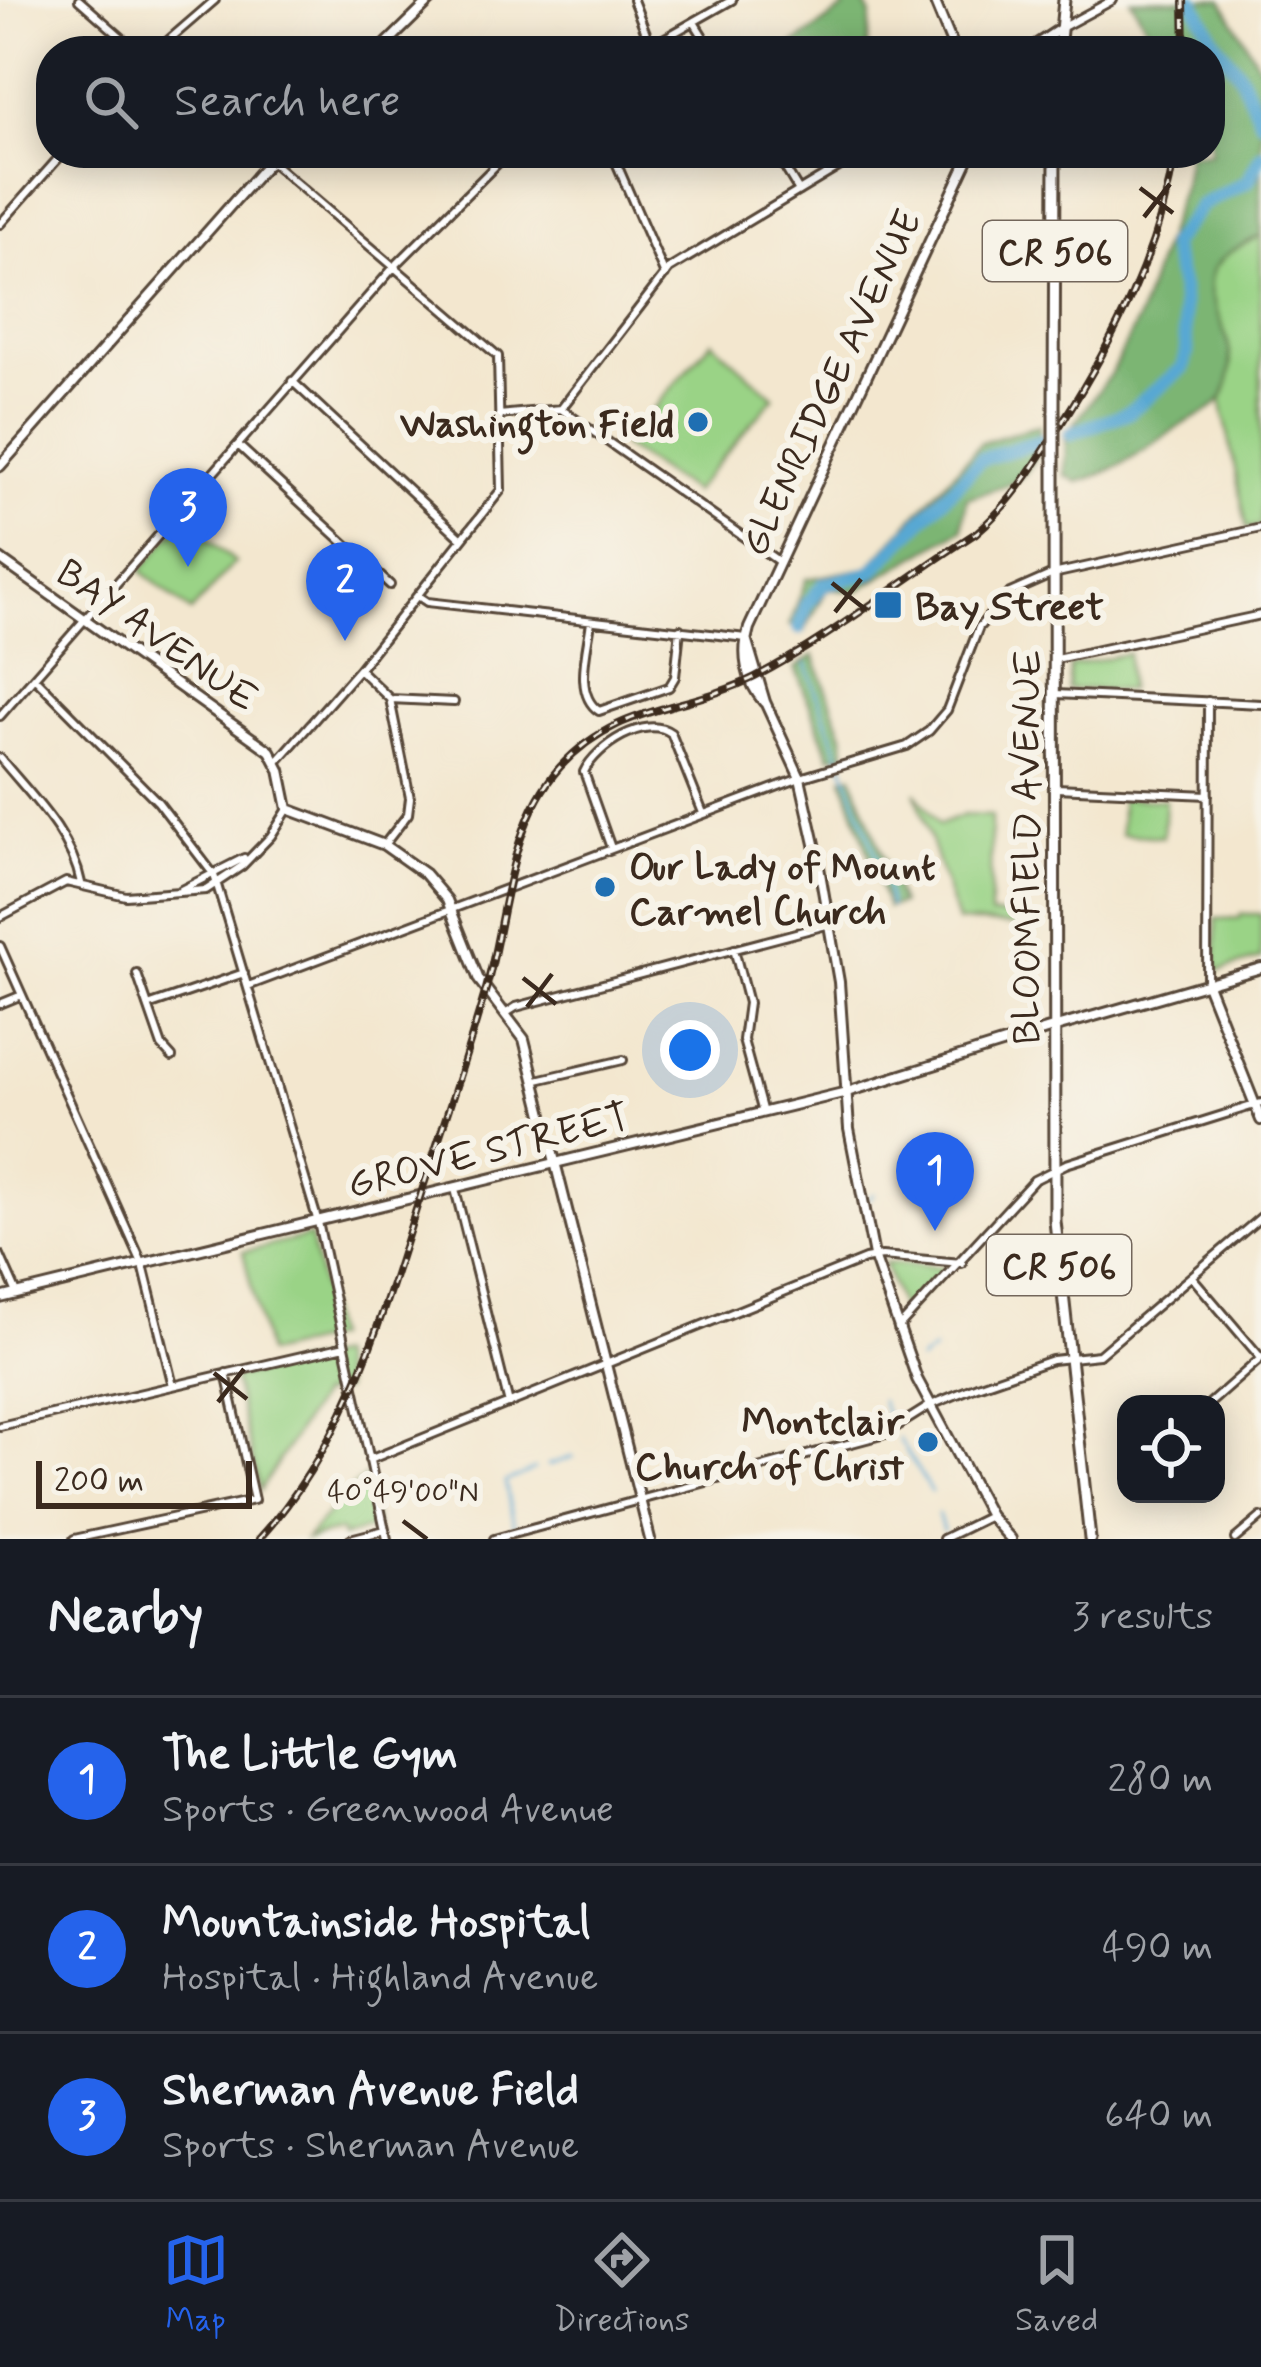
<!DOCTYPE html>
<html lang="en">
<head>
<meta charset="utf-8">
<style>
  :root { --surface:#171b24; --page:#242831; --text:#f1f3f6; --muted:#9ea1a6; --line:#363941; --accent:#2563eb }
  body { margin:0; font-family:Mynerve,sans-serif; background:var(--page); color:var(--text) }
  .controls { position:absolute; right:36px; bottom:36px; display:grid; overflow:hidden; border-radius:24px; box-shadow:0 6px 30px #0003 }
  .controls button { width:108px; height:108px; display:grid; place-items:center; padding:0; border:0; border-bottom:3px solid var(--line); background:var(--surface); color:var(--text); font:60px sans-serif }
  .scale { position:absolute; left:36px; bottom:30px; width:216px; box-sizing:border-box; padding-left:12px; border:6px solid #3b2a1e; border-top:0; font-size:33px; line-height:42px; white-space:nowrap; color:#3b2a1e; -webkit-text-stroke:9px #f7f3e8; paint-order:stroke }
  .you { position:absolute; left:690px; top:1050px; width:42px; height:42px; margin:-30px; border:9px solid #fff; border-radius:50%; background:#1a73e8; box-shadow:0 0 0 18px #1a73e833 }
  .badge { display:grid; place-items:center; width:78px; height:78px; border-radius:50%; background:var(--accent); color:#fff; font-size:39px; font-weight:700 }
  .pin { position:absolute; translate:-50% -99px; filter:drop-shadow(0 3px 6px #0008) }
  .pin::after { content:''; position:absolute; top:63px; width:42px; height:36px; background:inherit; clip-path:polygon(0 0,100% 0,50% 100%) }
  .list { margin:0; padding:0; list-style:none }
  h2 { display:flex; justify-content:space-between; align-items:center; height:156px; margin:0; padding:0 48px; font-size:51px }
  h2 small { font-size:39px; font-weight:400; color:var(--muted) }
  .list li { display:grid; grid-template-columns:78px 1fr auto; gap:36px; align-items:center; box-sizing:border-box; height:168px; padding:0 48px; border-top:3px solid var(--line) }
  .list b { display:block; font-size:45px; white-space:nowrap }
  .list p { margin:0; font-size:39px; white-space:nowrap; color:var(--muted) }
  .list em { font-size:39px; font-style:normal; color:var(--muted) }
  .icon { flex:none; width:66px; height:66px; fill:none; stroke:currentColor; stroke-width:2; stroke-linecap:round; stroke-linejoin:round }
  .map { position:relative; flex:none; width:1261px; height:1539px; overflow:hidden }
  .search { position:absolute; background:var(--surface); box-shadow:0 6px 30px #0003; left:36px; right:36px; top:36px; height:132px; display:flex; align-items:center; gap:30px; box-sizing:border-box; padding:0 42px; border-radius:48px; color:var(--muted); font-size:45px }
  .sheet { height:660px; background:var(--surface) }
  nav { display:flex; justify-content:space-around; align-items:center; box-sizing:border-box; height:168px; border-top:3px solid var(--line); background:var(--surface); font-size:33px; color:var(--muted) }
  nav a { display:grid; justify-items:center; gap:6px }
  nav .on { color:var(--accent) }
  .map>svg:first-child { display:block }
  .green { fill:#9ad386; stroke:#6a7e52; stroke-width:3 }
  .forest { fill:#7bb573; stroke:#5b7048; stroke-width:3 }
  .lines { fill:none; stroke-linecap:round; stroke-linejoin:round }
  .stream { stroke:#59a8d3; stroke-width:3 }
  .river { stroke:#59a8d3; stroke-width:14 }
  .minor-casing { stroke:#574639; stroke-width:12 }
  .tertiary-casing { stroke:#574639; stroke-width:14 }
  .secondary-casing { stroke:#574639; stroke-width:14 }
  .primary-casing { stroke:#574639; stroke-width:15 }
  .minor { stroke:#fff; stroke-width:6 }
  .tertiary { stroke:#fff; stroke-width:8 }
  .secondary { stroke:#fff; stroke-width:8 }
  .primary { stroke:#fff; stroke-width:9 }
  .rail-casing { stroke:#3b2a1e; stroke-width:8 }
  .rail { stroke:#f7f3e8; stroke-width:3; stroke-dasharray:9; stroke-linecap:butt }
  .primary-bridge-casing { stroke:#574639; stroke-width:15; stroke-linecap:butt }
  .primary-bridge { stroke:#fff; stroke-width:9 }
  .ticks { fill:none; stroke:#3b2a1e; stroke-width:4.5 }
  .poi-dot { fill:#1f6fb2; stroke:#f7f3e8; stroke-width:4.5 }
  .labels { text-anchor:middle; stroke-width:12; stroke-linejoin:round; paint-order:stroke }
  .shield { fill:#f7f3e8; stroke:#73665b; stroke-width:3 }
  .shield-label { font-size:36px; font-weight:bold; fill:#3b2a1e }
  .street-label { font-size:39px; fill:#3b2a1e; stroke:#f7f3e8 }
  .poi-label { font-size:39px; font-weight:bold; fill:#3b2a1e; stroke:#f7f3e8; text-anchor:end }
  .ticks-label { font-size:30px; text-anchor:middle; fill:#3b2a1e; stroke:#f7f3e8; stroke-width:12; stroke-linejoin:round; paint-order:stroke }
</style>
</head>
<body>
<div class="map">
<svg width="1261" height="1539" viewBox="0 0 1261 1539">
  <rect width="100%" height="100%" fill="#f7f3e8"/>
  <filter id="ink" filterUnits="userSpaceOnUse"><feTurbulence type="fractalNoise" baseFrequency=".00833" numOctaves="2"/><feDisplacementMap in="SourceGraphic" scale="24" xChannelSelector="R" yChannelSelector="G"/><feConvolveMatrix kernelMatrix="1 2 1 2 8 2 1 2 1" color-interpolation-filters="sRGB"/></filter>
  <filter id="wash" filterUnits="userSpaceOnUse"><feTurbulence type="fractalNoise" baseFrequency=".004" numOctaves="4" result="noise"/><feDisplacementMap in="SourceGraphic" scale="48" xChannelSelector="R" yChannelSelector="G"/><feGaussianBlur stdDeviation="2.7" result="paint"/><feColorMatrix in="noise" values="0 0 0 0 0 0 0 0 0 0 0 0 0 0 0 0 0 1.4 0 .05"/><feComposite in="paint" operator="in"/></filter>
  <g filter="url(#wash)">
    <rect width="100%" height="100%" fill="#f3e7cf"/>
    <path class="green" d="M1261,229v296l-14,4 -54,-270z
      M712,341l62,56 -81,95 -71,-46z
      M184,519l51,43 -44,50 -50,-41z
      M1128,653v37l-60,-1 2,-23z
      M915,791l24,34 25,-10 27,1 -1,99 31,1 2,10 -66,-4z
      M1121,798l44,2 -2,37 -42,-3z
      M1241,914h20v45l-44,12 -1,-52 24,-1z
      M310,1236l23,102 -66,16 -24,-102z
      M884,1263l58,4 3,2 -42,46z
      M337,1355l7,35 -24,5 -60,95 -27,-112z
      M365,1477l12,50 -35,10 -2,-6 -34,8 39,-45z"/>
    <path class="forest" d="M840,0h22l9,15 -4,36h-72l-3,-5 52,-37z
      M1131,0h91l39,69v167c-99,41 -23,75 -31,137 -1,12 -6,25 -15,33 -8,8 -22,12 -32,18 -38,25 -60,45 -105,58l-13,-7 1,-39 45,-63 26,-51 46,-138 5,-31h22v-102h-49z
      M1039,425c0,56 -25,58 -72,73l-5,31 -105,62 -30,-2 -22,41 -15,-5 16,-46 62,-11 113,-125z
      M814,655l30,81 1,18 -15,2 -35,-88z
      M852,775l49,129 -14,4 -44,-130z"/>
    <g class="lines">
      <path class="stream" d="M806,664l78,213 6,30
        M869,1199l5,-5
        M919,1361l15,-11
        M881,1401l9,24
        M899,1439l32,53
        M548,1465l25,-8
        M938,1514l5,16
        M514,1525l-9,-43 29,-13"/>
      <path class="river" d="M1193,0l22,41 24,32 22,48
        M1070,434l59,-22 54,-44 4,-15 -6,-65 -11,-43 31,-40 47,-24 13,-26
        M799,628l8,-24 17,-20 47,-11 110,-114 60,-18"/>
    </g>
  </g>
  <g filter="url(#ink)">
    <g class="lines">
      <defs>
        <path id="minor" d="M79,0l58,51
          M633,0l18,46
          M694,22l18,29
          M1063,27l50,-27
          M156,51l59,-51
          M642,51l90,-51
          M261,153l237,203 3,134 -142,179 -82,93
          M612,153l53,122
          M776,153l23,38
          M0,224l63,-71
          M292,381l169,157
          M561,409l217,152
          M499,415l62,-6 108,-140 193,-116
          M238,445l152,140
          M418,596l9,6 319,36
          M591,621c-3,27 -18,73 8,90l70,-24 6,-10 5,-48
          M1056,659l205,-44
          M359,669l31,30 20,99 -2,16 -24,31
          M35,678l123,124 56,73 104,347 69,317
          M1056,694l205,10
          M390,699l64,3
          M0,716l394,-449 106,-106
          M0,758c31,38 71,75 81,125
          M1056,788l152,7
          M611,848l-27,-76c12,-26 62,-58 87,-39l32,80
          M181,890l63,-32
          M0,917l66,-35 60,14 80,-6 36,-24 29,-30 17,-27
          M0,946l143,319 30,121
          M734,949l14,54 -5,37 20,73
          M137,974l25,72 10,11
          M1207,984l1,-283
          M248,986l552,-208 107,-32 22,-15 18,-21 32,-83 31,-34 43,-19 208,-46
          M0,1004l22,-9
          M148,1006l96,-33
          M505,1014l11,-7 314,-83
          M537,1080l86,-20
          M455,1189l54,215
          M0,1255l17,38
          M1192,1277l69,81
          M898,1328l136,-148 32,-16 195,-61
          M1209,1404l51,-45
          M0,1426l345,-80
          M369,1460l496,-201 17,-3 80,7
          M74,1539l180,-39 -28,-127
          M350,1539l35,-9
          M494,1539l391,-105 46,-29 46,-19 75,-26 47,-5 162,-138
          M943,1539l47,-23
          M1235,1539l26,-22"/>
        <path id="tertiary" d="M379,51l52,-51
          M0,466l277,-313
          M0,559l270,192 10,19 8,39 96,36 41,29 22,26 32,80 45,59 126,500
          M746,638l19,64 35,76 15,66 24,138 10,147 25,127 43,123 73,137 21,23
          M764,702c-18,-20 -23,-48 -15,-74l222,-475
          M1207,984l54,136
          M1056,1027l205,-59"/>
        <path id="secondary" d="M934,0l21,51
          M1026,51l34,-22
          M0,1298l847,-206 209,-65"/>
        <path id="primary" d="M1059,51l5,-51
          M1054,413l1,-260
          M1054,458l1,763 35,318"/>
      </defs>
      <use href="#minor" class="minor-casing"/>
      <use href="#tertiary" class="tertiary-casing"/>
      <use href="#secondary" class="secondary-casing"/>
      <use href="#primary" class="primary-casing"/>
      <use href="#minor" class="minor"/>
      <use href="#tertiary" class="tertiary"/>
      <use href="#secondary" class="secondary"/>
      <use href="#primary" class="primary"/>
      <defs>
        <path id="rail" d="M1184,0l1,51
          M259,1539c88,-97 122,-220 161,-342 22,-69 46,-138 66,-208 20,-72 22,-164 74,-222 58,-64 125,-55 195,-90 77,-40 147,-97 221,-144 37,-31 59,-69 85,-109 53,-84 98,-171 114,-271"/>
      </defs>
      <use href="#rail" class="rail-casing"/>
      <use href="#rail" class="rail"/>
      <defs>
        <path id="primary-bridge" d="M1054,413v45"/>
      </defs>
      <use href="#primary-bridge" class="primary-bridge-casing"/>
      <use href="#primary-bridge" class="primary-bridge"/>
    </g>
  </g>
  <path class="ticks" d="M1140,188l33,25M1144,217l26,-33M832,583l33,26M835,612l26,-33M523,978l33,26M527,1007l25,-33M214,1373l33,26M218,1402l26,-33M403,1521l24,18"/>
  <g class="poi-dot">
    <circle cx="698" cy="422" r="12"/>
    <rect x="873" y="590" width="30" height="30" rx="6"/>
    <circle cx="605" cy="887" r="12"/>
    <circle cx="928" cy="1442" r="12"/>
  </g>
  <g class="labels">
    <g class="shield">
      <rect x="983" y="221" width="144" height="60" rx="9"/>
      <rect x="987" y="1235" width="144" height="60" rx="9"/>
    </g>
    <g class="shield-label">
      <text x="1055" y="264">CR 506</text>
      <text x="1059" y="1278">CR 506</text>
    </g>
    <g class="street-label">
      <text transform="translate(830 382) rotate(-65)" y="14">GLENRIDGE AVENUE</text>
      <text transform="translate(158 634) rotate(35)" y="14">BAY AVENUE</text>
      <text transform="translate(1025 847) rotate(-90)" y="14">BLOOMFIELD AVENUE</text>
      <text transform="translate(488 1149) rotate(-14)" y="14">GROVE STREET</text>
    </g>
    <g class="poi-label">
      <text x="674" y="436">Washington Field</text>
      <text x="915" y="619" text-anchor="start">Bay Street</text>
      <text x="629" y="879" text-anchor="start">Our Lady of Mount<tspan x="629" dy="45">Carmel Church</tspan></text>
      <text x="904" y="1434">Montclair<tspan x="904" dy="45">Church of Christ</tspan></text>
    </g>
  </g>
  <g class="ticks-label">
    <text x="403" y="1501">40°49'00"N</text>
  </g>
</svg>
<div class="controls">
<button><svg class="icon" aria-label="locate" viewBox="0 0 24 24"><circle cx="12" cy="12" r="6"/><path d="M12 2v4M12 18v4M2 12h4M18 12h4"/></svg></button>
</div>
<div class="scale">200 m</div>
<div class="you"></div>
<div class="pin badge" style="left:935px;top:1231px">1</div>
<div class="pin badge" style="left:345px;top:641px">2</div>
<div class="pin badge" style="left:188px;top:567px">3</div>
<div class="search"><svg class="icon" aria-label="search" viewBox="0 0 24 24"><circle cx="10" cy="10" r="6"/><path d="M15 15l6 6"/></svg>Search here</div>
</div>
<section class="sheet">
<h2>Nearby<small>3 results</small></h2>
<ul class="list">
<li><span class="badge">1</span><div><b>The Little Gym</b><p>Sports · Greenwood Avenue</p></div><em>280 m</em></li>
<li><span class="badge">2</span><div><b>Mountainside Hospital</b><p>Hospital · Highland Avenue</p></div><em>490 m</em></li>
<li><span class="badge">3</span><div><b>Sherman Avenue Field</b><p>Sports · Sherman Avenue</p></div><em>640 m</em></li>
</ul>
</section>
<nav>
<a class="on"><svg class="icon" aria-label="map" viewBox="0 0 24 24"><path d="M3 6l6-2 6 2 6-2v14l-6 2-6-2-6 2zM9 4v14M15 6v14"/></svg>Map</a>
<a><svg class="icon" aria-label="directions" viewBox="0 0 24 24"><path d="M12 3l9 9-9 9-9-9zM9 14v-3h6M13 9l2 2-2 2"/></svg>Directions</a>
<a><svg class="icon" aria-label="saved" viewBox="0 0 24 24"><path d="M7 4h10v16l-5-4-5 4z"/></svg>Saved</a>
</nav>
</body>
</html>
